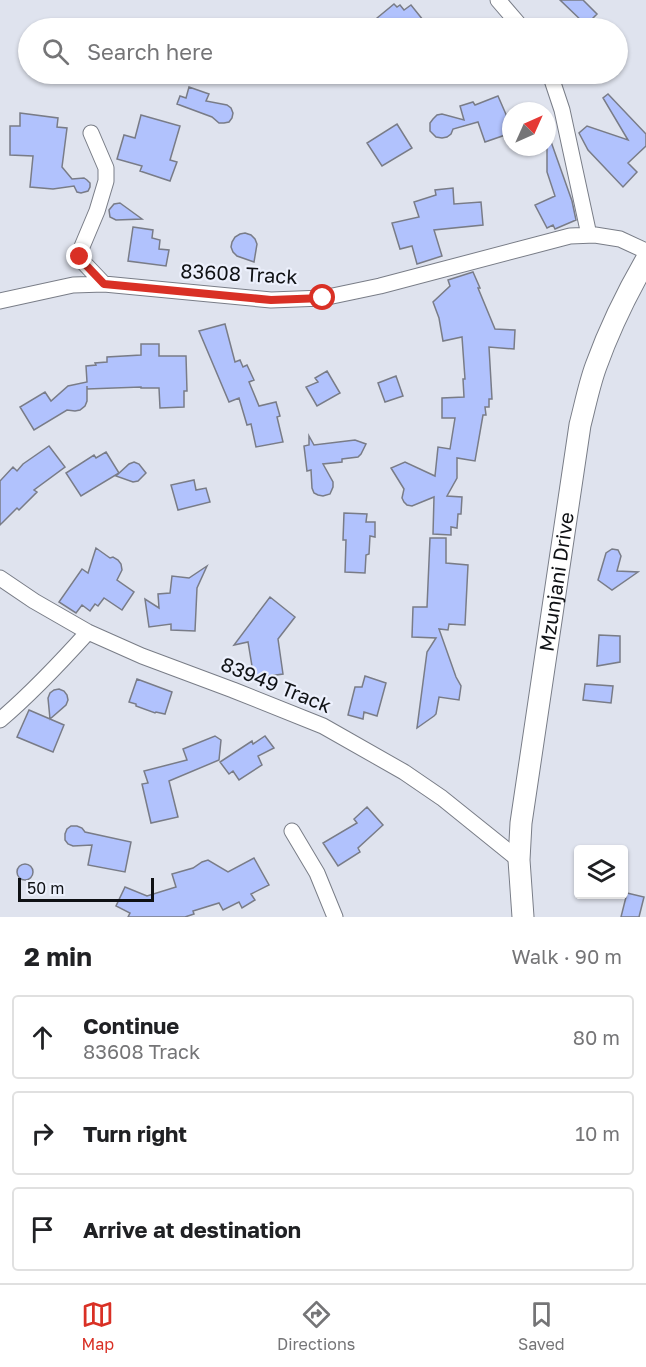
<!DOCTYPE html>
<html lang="en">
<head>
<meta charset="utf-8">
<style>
  :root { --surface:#fff; --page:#f2f2f2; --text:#202124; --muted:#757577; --line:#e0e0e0; --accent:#d93025 }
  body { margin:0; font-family:"Golos Text",sans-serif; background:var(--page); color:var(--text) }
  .controls { position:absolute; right:18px; bottom:18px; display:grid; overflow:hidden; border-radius:6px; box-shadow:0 2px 4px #0004 }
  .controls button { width:54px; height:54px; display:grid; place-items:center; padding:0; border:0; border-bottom:2px solid var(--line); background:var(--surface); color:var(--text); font:30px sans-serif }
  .compass { position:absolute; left:502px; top:102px; width:54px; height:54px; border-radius:50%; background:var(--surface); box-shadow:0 2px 4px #0004; rotate:45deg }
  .scale { position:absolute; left:18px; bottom:15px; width:136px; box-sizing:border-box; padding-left:6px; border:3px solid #0f1114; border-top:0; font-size:16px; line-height:21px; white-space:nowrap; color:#0f1114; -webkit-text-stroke:4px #ecf0fc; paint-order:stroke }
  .stop { position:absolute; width:18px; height:18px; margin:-14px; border:4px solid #d93025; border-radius:50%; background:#fff }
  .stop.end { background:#d93025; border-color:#fff; box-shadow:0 2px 6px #0008 }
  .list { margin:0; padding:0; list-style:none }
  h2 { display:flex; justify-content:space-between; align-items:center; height:78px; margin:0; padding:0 24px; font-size:26px }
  h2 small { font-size:20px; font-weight:400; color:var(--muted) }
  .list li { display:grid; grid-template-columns:39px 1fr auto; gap:18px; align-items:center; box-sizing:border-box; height:84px; margin:0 12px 12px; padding:0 12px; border:2px solid var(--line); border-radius:6px }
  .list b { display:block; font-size:22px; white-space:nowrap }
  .list p { margin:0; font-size:20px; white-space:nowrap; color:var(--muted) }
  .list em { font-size:20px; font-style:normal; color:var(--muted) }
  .icon { flex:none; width:33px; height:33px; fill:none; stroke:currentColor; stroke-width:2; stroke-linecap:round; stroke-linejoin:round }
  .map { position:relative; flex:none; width:646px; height:917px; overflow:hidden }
  .search { position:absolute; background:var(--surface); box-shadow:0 2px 4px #0004; left:18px; right:18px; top:18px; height:66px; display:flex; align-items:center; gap:15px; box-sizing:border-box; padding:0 21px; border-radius:33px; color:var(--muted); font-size:22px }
  .sheet { height:366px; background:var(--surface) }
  nav { display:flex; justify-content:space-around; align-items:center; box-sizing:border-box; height:84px; border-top:2px solid var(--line); background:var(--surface); font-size:16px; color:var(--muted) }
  nav a { display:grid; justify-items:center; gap:3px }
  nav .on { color:var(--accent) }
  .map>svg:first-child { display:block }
  .building { fill:#b1c2fd; stroke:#797c87; stroke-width:1.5 }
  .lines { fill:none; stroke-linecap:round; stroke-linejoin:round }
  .minor-casing { stroke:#797d87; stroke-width:17 }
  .secondary-casing { stroke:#797d87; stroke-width:23 }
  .minor { stroke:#fff; stroke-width:15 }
  .secondary { stroke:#fff; stroke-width:21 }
  .route { stroke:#d93025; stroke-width:8 }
  .labels { text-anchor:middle; stroke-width:4.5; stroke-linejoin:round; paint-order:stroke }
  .street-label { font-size:20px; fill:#0f1114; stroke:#ecf0fc }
</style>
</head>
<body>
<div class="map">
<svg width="646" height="917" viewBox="0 0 646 917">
  <rect width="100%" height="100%" fill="#dfe3ee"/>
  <path class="building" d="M560,0h23l14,14 -11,11z
    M394,4l3,3 3,-2 4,5 7,-5 12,15 -10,8h-48z
    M189,87l20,7 -3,7 21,4 4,3 2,5 -1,5 -3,4 -5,1h-5l-7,-6 -35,-13 3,-8 6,2z
    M608,94l38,40v12l-18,17 9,9 -14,15 -35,-37 -9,-17 8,-7 41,14 -25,-42z
    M498,96l13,30v7l-26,9 -7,-20 -25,7 -2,5 -4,3 -5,1 -6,-1 -6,-6v-8l3,-4 4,-4 5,-1 22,6 -4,-14 13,-4 2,3z
    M20,113l38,5 -1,9 10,1 -5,39 10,12 12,-1 3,2 3,3v4l-2,4 -7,2 -4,-1 -3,-6 -21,3 -23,-2 3,-31 -23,-1v-29h10z
    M141,115l39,11 -10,34 7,2 -7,19 -30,-10 2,-5 -25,-7 7,-24 11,3z
    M397,124l15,24 -30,18 -15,-23z
    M549,136l23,65 4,19 -21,9 -2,-4 -6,3 -12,-23 20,-9 -8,-24v-35z
    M453,188l1,16 27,-2 2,23 -49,5 8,26 -25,8 -5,-18 -12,3 -8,-26 27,-6 -5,-15 22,-7 -1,-5z
    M120,203l22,16 -26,1 -6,-3 -1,-7 5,-6z
    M133,227l20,3 -1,8 8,2 -1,9 10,1 -3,16 -38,-5z
    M245,233l6,2 4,4 2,5 -3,18 -17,-6 -4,-4 -2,-5 1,-5 3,-5 5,-3z
    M473,272l7,16h-2l17,41 20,1 -1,19 -25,-2 3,52h-3v8h-4l1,8h-3l-8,46 -18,-3v20l-10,18 15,1 -1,17h-3l-1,14 -6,-1v8l-18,-1 1,-37 -22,9 -5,-1 -3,-3 -2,-4 2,-9 -13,-21 14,-6 30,14 3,-29 12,2 5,-31h-13v-20l22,-1 -1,-18h2l-3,-42 -19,4 -4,-23 -6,-16 17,-16 -2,-6z
    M225,324l10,38 5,-2 3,7 4,-2 7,15 -5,2 10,24 17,-4 4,14 -3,1 6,25 -27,5 -5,-23 -4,1 -8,-27 -10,4 -30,-71z
    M141,344h18v12h27l1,35h-3v16l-24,1 -1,-20h-18v-1l-54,2v-3v15l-2,5 -5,4 -5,1 -8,-1 -33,20 -14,-23 25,-15 6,9 17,-15 19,-4 -1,-16 10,-1 -1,-2 12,-1v-5l34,-2z
    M327,371l13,22 -23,13 -11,-19 12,-5 -3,-4z
    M396,376l7,20 -18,6 -7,-19z
    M309,436l5,9 41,-5 11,4 -5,10 -3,3 -16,2v3l-19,2 10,18v5l-3,7 -7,2 -5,-1 -4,-2 -2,-5 -1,-18 -4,1 -3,-25 5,-1z
    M49,446l16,21 -31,23 3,2 -18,18 -2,-2 -17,17v-44l13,-14 4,4 6,-7z
    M106,452l13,21 -38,23 -15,-23 28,-18 2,3z
    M134,462l5,2 7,9 -8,8 -5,1 -17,-6 13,-12z
    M194,480l2,10 10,-2 4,14 -32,8 -7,-25z
    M344,513l23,1 -1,8h9v15l-5,-1 -1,18 -3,1 -1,18 -20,-1 1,-32h-3z
    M430,538h16v25l22,2 -3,60 -16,-1 -1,6 -9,-1 17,48 5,9 -2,14 -20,-3 -3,17 -2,2 -17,12 10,-76 9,-14 -24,-1 1,-30h14z
    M96,548l14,10 3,-1 5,3 3,4 1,6 -5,10 17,12 -12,18 -18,-12 -6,8 -3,-2 -5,7 -8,-6 -6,8 -17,-11 23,-33 6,4z
    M612,549l6,1 3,6 -4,15 21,1 -26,18 -14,-10 8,-27z
    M207,566l-10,22 -2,43 -24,-1v-6l-22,3 -4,-28 14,9 -1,-14 12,-1 2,-17 17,2z
    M270,597l25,20 -17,22 5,35 -29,4 -6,-36 -14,3z
    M599,635l21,1v26l-23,4z
    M365,676l21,7 -9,33 -13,-4 -1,7 -15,-4 7,-28h7z
    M137,679l35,13 -7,22 -9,-2 -1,1 -19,-7v-2l-7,-2z
    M585,684l28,2 -2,17 -28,-3z
    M59,689l5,2 3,4 1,5 -2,5 -16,14 -2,-21 2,-5 4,-3z
    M29,710l35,15 -11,27 -36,-15z
    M215,736l6,4 -2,20 -50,21 9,36 -27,6 -9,-39 6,-1 -4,-12 43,-11 -4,-11z
    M265,736l9,12 -16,8 4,9 -23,15 -6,-9 -4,3 -9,-12 32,-21 1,3z
    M367,807l16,18 -25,23 2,4 -22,14 -15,-23 34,-20 -3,-4z
    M71,826h6l5,2 3,4 46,10 -6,30 -37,-7 4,-20 -19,1 -5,-2 -3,-4v-6l2,-5z
    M254,858l15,27 -18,9 4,6 -13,8 -3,-6 -16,8 -4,-7 -26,8 1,3 -9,3h-57l2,-4 -14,-7 9,-19 22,9 29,-9 -4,-13 21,-6 9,-6 6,-2 20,12z
    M17 872a8 8 0 1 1 16 0a8 8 0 1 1-16 0Z
    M627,893l17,4 -5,20h-18z"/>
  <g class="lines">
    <defs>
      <path id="minor" d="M498,0l24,28
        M550,74l12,36 27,125
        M91,133l15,35v13l-9,30 -16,38 -1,8 4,6 20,21
        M0,301l73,-16 31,-1 167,16 52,-2 57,-12 190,-50 25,-1 25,4 26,12
        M0,578l34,23 54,31 54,24 91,34 90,36 81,46 38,26 77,62
        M0,720c32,-27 60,-57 88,-88
        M292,831l25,42 18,44"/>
      <g id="secondary">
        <path id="s1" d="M523,917l-4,-57 2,-37 59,-398c5,-19 9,-40 16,-59 13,-36 31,-73 50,-106"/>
      </g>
    </defs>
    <use href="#minor" class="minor-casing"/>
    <use href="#secondary" class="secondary-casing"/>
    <use href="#minor" class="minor"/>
    <use href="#secondary" class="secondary"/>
  </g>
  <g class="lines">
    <path class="route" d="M80,257l4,6 20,21 167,16 52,-2"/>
  </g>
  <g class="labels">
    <g class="street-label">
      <text transform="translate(239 274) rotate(3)" y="7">83608 Track</text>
      <text dy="7" stroke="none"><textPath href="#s1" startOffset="338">Mzunjani Drive</textPath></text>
      <text transform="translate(276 685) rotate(22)" y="7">83949 Track</text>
    </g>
  </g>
</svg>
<div class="controls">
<button><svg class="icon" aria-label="layers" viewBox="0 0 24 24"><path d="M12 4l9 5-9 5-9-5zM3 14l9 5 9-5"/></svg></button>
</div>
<svg class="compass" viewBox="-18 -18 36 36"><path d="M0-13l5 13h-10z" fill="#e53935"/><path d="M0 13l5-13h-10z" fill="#757577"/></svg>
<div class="scale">50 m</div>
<div class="stop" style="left:323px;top:298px"></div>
<div class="stop end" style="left:80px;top:257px"></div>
<div class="search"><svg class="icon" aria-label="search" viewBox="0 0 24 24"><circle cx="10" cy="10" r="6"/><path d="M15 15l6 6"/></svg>Search here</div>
</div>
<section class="sheet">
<h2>2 min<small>Walk · 90 m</small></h2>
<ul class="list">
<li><svg class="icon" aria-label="ahead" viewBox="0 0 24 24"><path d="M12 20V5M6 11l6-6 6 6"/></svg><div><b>Continue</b><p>83608 Track</p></div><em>80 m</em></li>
<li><svg class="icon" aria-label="right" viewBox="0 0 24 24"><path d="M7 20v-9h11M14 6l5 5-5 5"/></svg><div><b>Turn right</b></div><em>10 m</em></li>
<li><svg class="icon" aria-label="arrive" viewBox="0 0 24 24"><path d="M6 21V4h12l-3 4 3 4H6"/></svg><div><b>Arrive at destination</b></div></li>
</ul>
</section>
<nav>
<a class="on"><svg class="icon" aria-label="map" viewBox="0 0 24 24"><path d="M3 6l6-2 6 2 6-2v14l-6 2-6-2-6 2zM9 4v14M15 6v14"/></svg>Map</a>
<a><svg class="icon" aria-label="directions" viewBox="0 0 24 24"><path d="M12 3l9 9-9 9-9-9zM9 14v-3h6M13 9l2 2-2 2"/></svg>Directions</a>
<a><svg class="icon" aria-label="saved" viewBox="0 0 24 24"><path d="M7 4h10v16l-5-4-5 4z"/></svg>Saved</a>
</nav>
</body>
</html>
